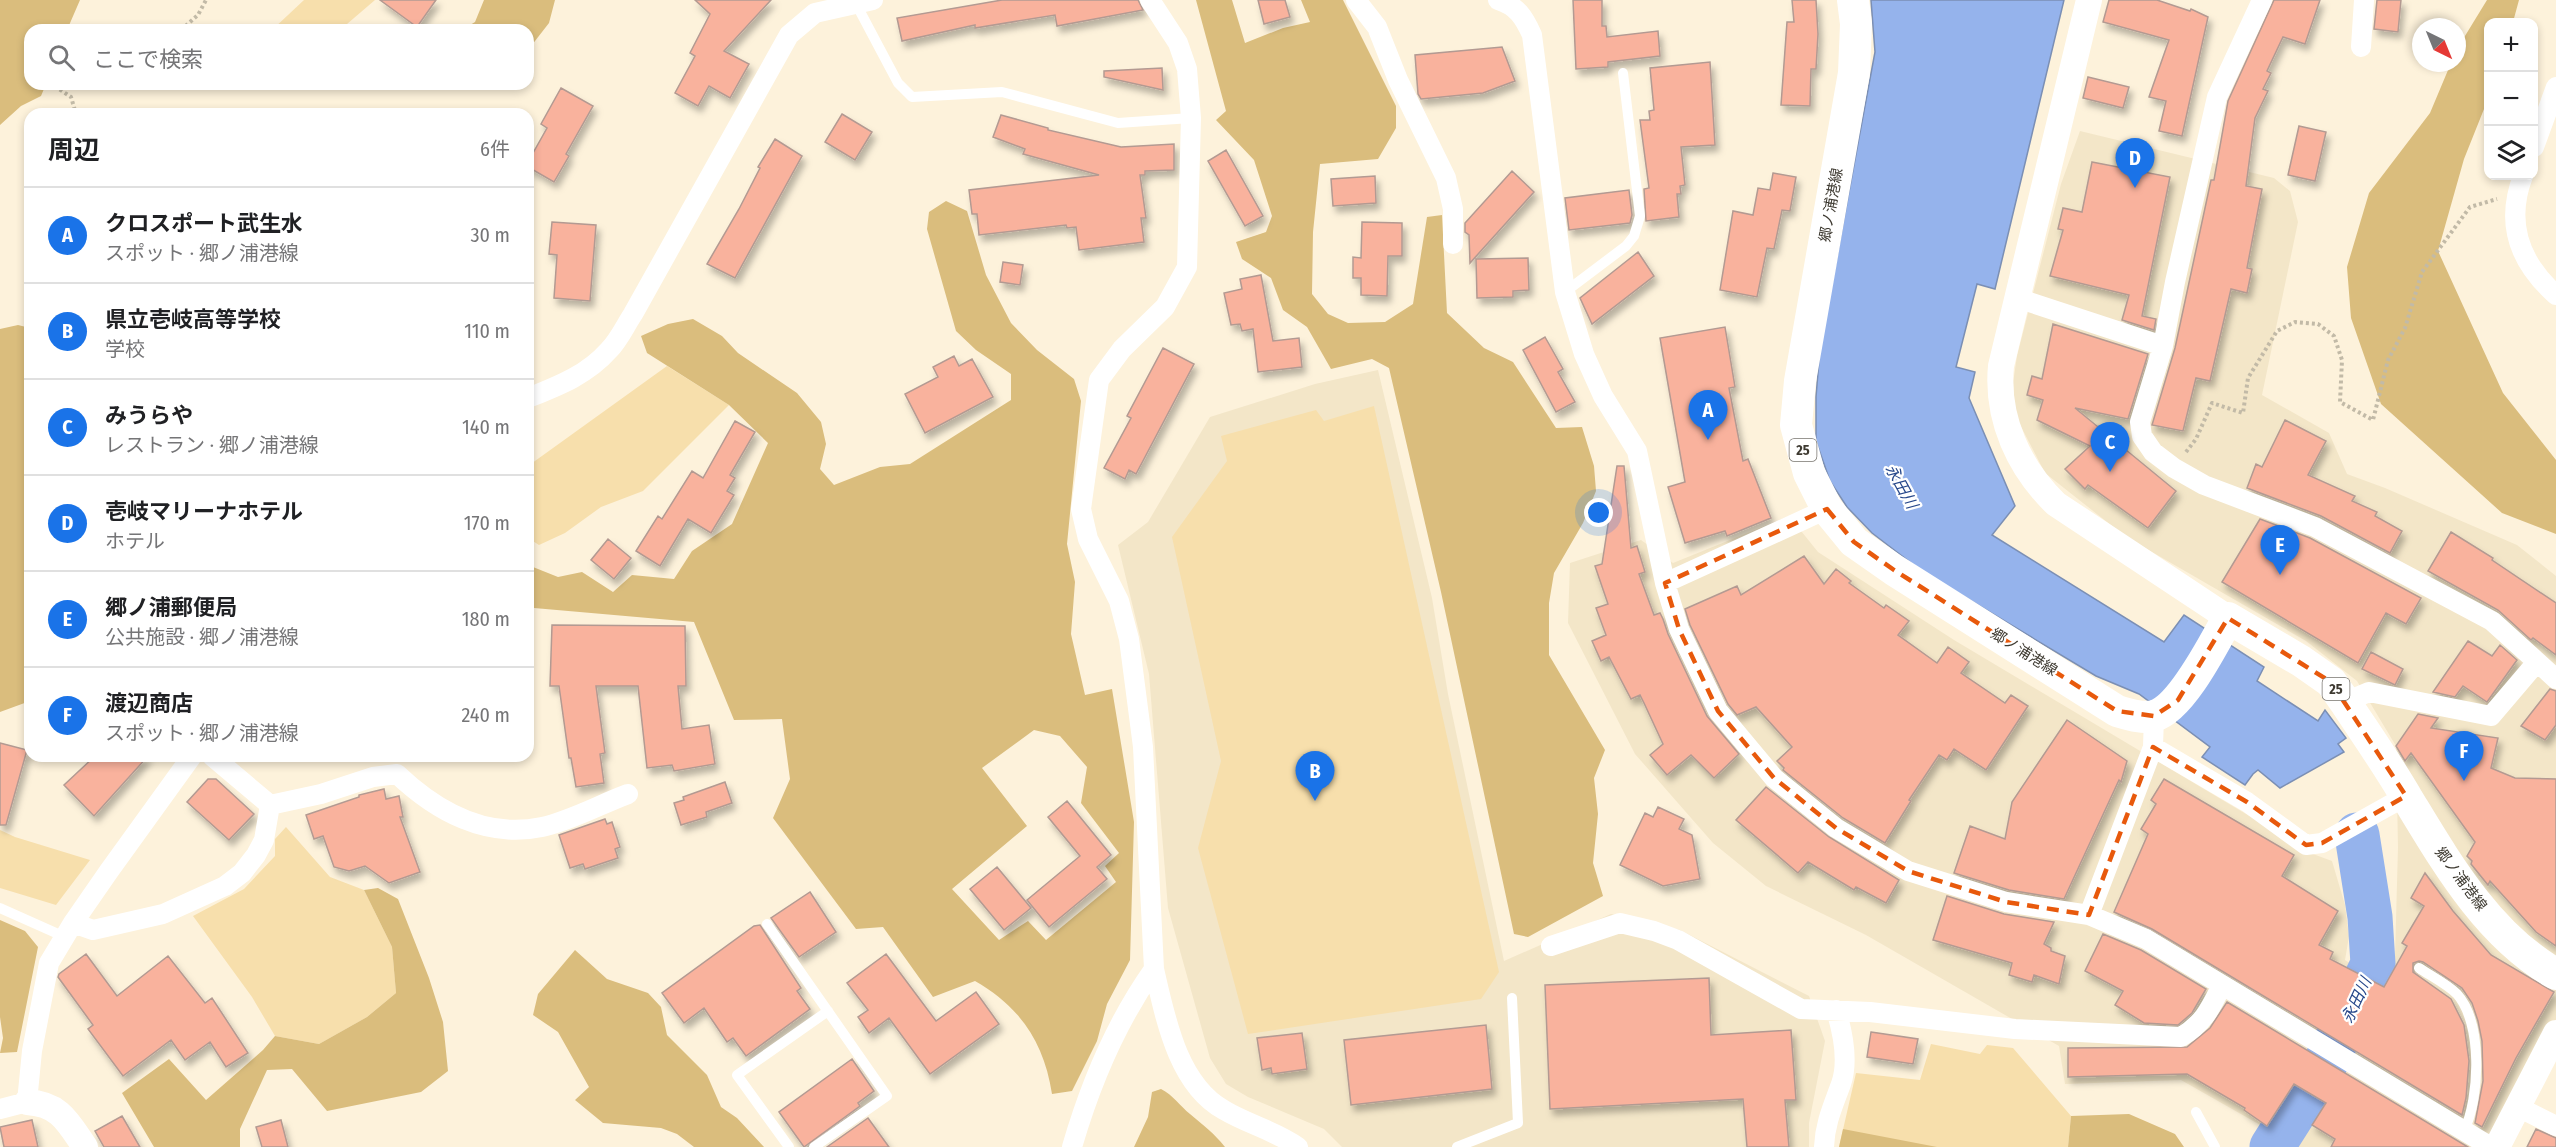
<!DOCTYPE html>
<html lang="ja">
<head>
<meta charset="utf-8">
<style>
  :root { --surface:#fff; --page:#f2f2f2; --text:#202124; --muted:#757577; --line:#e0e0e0; --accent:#1a73e8 }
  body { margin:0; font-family:"Fira Sans Condensed","Noto Sans JP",sans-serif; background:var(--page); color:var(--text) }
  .controls { position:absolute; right:18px; top:18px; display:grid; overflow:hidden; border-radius:12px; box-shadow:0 3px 9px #0003 }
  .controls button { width:54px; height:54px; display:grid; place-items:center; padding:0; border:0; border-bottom:2px solid var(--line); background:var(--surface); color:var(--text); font:30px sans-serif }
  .compass { position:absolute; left:2412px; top:18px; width:54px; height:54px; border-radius:50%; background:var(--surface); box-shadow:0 3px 9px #0003; rotate:137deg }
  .you { position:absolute; left:1599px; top:513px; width:21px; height:21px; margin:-15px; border:4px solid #fff; border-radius:50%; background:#1a73e8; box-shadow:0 0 0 9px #1a73e833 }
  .badge { display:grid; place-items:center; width:39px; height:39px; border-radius:50%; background:var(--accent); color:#fff; font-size:20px; font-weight:700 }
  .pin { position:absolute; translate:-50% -50px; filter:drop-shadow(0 2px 3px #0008) }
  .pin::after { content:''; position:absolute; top:32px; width:21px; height:18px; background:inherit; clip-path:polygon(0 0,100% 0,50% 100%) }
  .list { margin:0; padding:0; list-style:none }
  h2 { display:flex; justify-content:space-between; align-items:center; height:78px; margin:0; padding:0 24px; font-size:26px }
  h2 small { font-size:20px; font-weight:400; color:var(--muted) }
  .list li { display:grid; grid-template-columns:39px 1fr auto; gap:18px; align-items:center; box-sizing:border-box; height:96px; padding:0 24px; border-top:2px solid var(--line) }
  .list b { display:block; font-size:22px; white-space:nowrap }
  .list p { margin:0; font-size:20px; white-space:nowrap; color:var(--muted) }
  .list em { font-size:20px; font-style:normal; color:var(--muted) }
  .icon { flex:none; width:33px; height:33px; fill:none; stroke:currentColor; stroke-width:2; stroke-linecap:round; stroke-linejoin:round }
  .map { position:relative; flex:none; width:2556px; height:1147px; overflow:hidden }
  .search { position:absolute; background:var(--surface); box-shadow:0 3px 9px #0003; left:24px; top:24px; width:510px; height:66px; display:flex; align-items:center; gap:15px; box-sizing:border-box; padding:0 21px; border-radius:18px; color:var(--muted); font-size:22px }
  .panel { position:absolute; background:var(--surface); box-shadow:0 3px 9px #0003; left:24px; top:108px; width:510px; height:654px; border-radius:18px }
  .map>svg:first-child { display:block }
  .built { fill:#f3e6c8 }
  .green { fill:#f7dfac }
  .forest { fill:#dabd7d; fill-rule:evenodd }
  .water { fill:#95b3ec; stroke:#7b8fb4; stroke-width:1.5 }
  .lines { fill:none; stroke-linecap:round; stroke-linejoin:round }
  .river { stroke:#95b3ec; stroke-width:45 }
  .building { fill:#f9b29d; stroke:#b39a92; stroke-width:1.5; filter:url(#shadow) }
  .path { stroke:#c2baa7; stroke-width:4; stroke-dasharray:3 3; stroke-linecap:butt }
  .service { stroke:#fff; stroke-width:10 }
  .minor { stroke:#fff; stroke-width:20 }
  .tertiary { stroke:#fff; stroke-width:26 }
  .primary { stroke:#fff; stroke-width:32 }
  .marked { fill:none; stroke:#e8590c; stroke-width:4.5; stroke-dasharray:12 8; stroke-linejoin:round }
  .labels { text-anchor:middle; stroke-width:4.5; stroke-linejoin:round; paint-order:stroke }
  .shield { fill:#fff; stroke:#78756f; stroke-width:1.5 }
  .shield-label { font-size:14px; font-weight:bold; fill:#3e3a31 }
  .street-label { font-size:15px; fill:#3e3a31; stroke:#fff }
  .water-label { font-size:16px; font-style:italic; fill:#27488b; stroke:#fff }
</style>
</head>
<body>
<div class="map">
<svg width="2556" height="1147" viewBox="0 0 2556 1147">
  <defs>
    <filter id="shadow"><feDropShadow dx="3.5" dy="6" stdDeviation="3" flood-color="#0004"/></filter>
  </defs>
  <rect width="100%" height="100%" fill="#fdf2db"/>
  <path class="built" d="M2080,131l194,47 16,13 8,31 -36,173 67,38 18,41 38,14 132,57 39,31v448l-72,123h-194l105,-190 3,-110 -2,-101 -39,-65 -51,-40 -180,-104 -81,-64 -30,-58 -2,-32 4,-27 44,-172z
    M1378,370l54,228 16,96 56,267 107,-47 69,16 129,66 16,45 -16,82v24h-467l-18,-18 -76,-32 -22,-13 -16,-26 -42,-150 -19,-234 -31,-129 30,-23 62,-105 105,-33z
    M1789,516l29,36 136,88 359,214 19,7 13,44 4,31 -4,24 11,7 -31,65 -56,98 -88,-50 -116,4 -6,-38 -193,-111 -100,-49 -53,-43 -78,-89 -67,-131 2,-60 71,-23 32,23z"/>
  <path class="green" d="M304,0h71l-35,30h-68z
    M667,366l62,39 -86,86 -42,16 -36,26 -26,12 -11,-7v-72z
    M1374,406l125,566 -18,27 -233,35 -50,-186 23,-87 -49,-224 55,-76 -6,-25 95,-26 8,11z
    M286,827l44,50 34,13 28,57 4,46 -29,24 -48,27 -44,-8 -23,-39 -59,-81 51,-27 31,-33v-17z
    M0,830l15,7 75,23 -34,45 -56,-17z
    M1931,1044l49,10 7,-9 26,3 58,68 -3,31h-229l17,-74 64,7z"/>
  <path class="forest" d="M0,0h80l-13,30h-37v54h16l-5,12 -20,10 -21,19z
    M484,0h71l-6,23 -21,27v-20h-66l13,-8z
    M1196,0h36l13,43 38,-15 27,-6 -9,-22h42l53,106v22l-18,31 -58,5 -7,68 -1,62 16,20 20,9 37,-1 28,-18 14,-87 15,-2 5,98 37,35 29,14 43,66 26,-1 12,39 2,25 -13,32 -29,50 -5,30v52l56,95 -11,28 4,36 -5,49 10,33 -75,41 -14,-3 -73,-342 -52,-224 -17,-9 -41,10 -24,-42 -24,-17 -12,-32 -29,-19 -6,-17 30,-10 6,-16 -18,-56 -38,-40 10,-9z
    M2487,0h32l-6,22h-25v77l-24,60 -26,92 65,142 53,67v74l-54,-21 -121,-109 -30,-86 -4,-51 22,-74 61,-80 21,-50h6v-14z
    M946,201l21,10 19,64 25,48 26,27 37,29 7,22 -14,143 8,38 -4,52 14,61 27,-6 22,133 -4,138 -23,44 -10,37 -25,50 -20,3c-8,-52 -32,-87 -77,-113l-42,16 -50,-70 -27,2 -83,-111 17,-39 -8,-60 -48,1 -40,-98 -160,-14 -6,-11v-32l30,12 24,-5 31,20 19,-17 42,4 18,-28 40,-27 36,-81 -39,-38 -82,-52 -6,-17 27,-12 25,-5 29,17 16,17 59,40 24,29 5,22 -6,25 14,16 46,-18 30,-3 101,-64v-26l-35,-24 -20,-19 -29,-102 2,-17zM1034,730l26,6 27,31 -6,36 38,50 -14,13 11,16 -70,58 -18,-19 -29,19 -47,-51 75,-63 -45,-58z
    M18,325l12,3v373l-30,11v-383z
    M378,888l20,11 31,79 14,44 5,49 -27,21 -94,19 -35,-42 -25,1 -27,59v18h-86l-32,-54 47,-34 37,41 57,-50 12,-14 44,8 48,-27 29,-24 -4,-46 -28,-57z
    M0,920l25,11 13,16 -21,105 -17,1 3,-15 -3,-21z
    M575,950l32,29 41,14 13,14 6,28 40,40 14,32 16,11 27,29h-70l-17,-13 -16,-6 -58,-5 -28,-23 14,-13 -31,-55 -25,-17 5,-21z
    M1161,1089c12,6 19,17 29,25 14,12 24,19 35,33h-91l14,-30 4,-25z
    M2129,1114l46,20 9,13h-116l3,-31z
    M1843,1129l94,18h-98z"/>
  <path class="water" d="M1871,0h193l-69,289 -18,-5 -21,83 19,5 -6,26 46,108 -23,29 172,107 20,-27 80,52 -7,14 61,40 7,-11 21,28 -8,6 6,8 -64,36 -22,-18 -5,4 -8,11 -43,-28 8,-10 -71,-53 -43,-18 -173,-104 -51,-39 -25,-26 -17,-26 -14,-40v-44l4,-49 55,-296z"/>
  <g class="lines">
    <path class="river" d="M2272,1147l54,-85 47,-98 -3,-47 -13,-82"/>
  </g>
  <path class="building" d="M380,0h56l-19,27z
    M695,0h76l-47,51 25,13 -19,34 -21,-12 -11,20 -23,-13 20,-37 -5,-3 20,-39z
    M1002,0h136l5,10 -86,16 -2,-11 -80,13v-3l-73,16 -5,-23z
    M1258,0h27l5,17 -26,7z
    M1573,0h29v26h4l1,11 51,-6 2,25 -52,6v5l-32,2z
    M1792,0h24l2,34 -2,35h-5l-1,37 -29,-1 6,-83h7z
    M2109,0h48l33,11 1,-2 17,8 -26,119 -23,-5 7,-30 -17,-4 20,-57 -66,-18z
    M2274,0h46l-15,44 -22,-7 -16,34 4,2 -8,16 5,2 -13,27 -9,68 16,3 -15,79 5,1 -5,24 -16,-4 -21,92 -14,-3 -13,53 -31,-6 23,-77 36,-168h3l14,-79z
    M2377,0h24l-3,32 -24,-3z
    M1502,47l13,34 -32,12 -62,6 -3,-5 -3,-39z
    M1710,62l5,83 -34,2 4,38 -5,1 1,8h-4l2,23 -33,4 -2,-32 5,-1 -9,-68h10l-1,-9 5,-1 -4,-42z
    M1162,68l1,22 -59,-13v-6z
    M2088,77l41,10 -6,21 -40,-10z
    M561,88l32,18 -27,48 3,2 -15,26 -26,-15v-5l19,-34 -6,-4z
    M842,114l30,18 -17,28 -30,-18z
    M1001,115l47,13v2l73,17 53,-3v26l-29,1v4h-5l6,43h-5l3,24 -65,8 -3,-23 -9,1 -1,-3 -87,10 -2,-21h-5l-3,-24 130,-15 -76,-21 2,-5 -32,-12z
    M2299,126l27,6 -11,49 -27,-6z
    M775,139l27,17 -67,122 -28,-14 32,-55 21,-41 -2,-1z
    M1226,150l37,66 -18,10 -37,-65z
    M2092,162l78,15 -28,139 14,3 -2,11 -32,-10 7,-25 -79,-19 13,-46 -5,-1 5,-21 19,4z
    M1512,171l22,21 -64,71 -1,-28 -4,-3v-9z
    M1773,173l23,4 -6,34 -8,-1 -8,39 -7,-1 -10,49 -37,-7 13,-79 20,4 5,-27 12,2z
    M1375,176l1,27 -43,3 -2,-27z
    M1629,190l3,25 -2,8 -61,7 -4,-32z
    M552,222l44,3 -6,76 -36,-3 3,-43 -8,-1z
    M1362,222l40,1v33h-14l-1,40 -26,-1v-17h-8v-21l8,1z
    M1638,252l16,24 -62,48 -12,-26z
    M1528,258l1,32 -16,1v6l-36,1 -1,-39z
    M1003,262l20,3 -3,20 -20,-3z
    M1261,275l12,66 26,-3 3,29 -44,5 -5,-43 -11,2 -2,-7 -9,1 -7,-32 18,-4 -2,-10z
    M2053,324l95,30 -20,65 -53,-11 101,83 -28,37 -60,-43 -3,4 -20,-20 25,-23 -53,-26 6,-20 -16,-5 5,-19 10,3z
    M1725,327l10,60 -6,1 14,73 5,-2 23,59 -44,18 -2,-5 -40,12 -17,-56 17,-5 -25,-144z
    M1545,337l18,32 -5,3 17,30 -19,10 -33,-62z
    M1163,348l31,16 -58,110 -7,-4 -4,9 -21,-11 27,-50 -4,-2z
    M954,356l5,10 13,-7 21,38 -68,36 -20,-39 33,-17 -5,-10z
    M2285,420l41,21 -18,34 47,21 -3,5 25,11 -2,4 27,15 -12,22 -69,-37 -74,-28 9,-24 6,3z
    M735,421l20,11 -25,43 5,3 -8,13 7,4 -23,38 -23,-14 -28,47 -24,-15 22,-35 4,3 30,-48 11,7z
    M1617,466h7l7,82 6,-2 8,26 -6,2 15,41 6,-2 3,6 5,15 39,82 32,38 -25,24 -23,-23 -24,20 -17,-20 13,-11 -19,-41 -4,-8 -9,4 -22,-42 -8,4 -9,-20 14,-6 -10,-27 12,-4 -13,-38 7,-2z
    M2260,519l50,19 111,60 -15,26 -20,-11 -28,50 -136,-81z
    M2451,532l42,26 -1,2 64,43v52l-23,-17 -2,2 -33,-30 -70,-39z
    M608,539l23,19 -17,21 -23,-19z
    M1804,556l20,28 12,-15 15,12 -2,2 35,25 2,-3 23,16 -11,14 39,28 11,-16 21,15 -8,11 44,30 6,-8 17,11 -42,64 -32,-21 -7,11 -8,-5 -30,45 2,1 -26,42 -42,-25 -60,-48 1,-2 -7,-7 15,-14 -36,-40 -19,8 -9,-11 -38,-79 -5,-16 52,-23 4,9z
    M552,625l133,1 1,60h-8l4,43 27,-4 6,39 -41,7 -2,-6 -25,3 -9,-82h-42l9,67 -5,1 4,29 -28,4 -5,-29h-2l-10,-72h-9z
    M2468,641l24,15 8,-11 17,15 -30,42 -24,-16 -8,11 -22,-5z
    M2371,652l32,17 -8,16 -33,-16z
    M2550,689l6,2v34l-11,15 -24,-14z
    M2418,714l20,4 -7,10 67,10 -7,30 24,10 41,1v167l-20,-14 -46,-51 -2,4 -17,-21 1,-3 -5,-5 8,-14 -64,-89 -6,8 -9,-15z
    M2067,720l60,41 -6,21 -2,-2 -55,119 -55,-9 -55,-17 16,-47 35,13 7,-37z
    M0,743l27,7 -21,75h-6z
    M95,756h53l-54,60 -30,-31z
    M208,779h8l38,35 -25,26 -42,-38z
    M2164,779l130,76 -12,21 56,35 -19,34 14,7 -3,7 54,28 23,-41 -5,-3 22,-37 -13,-8 14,-25 28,38 38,44 63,37 -38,66 -34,69 -7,-4 8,-42 -1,-40 -4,-20 -6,-18 -10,-15 -39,-26 -4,-1 -6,2v9l38,27 13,26 5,36 -3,37 -4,17 -310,-186 -38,-17 34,-78 -7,-5 15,-25 -5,-4z
    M725,782l7,21 -26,9 1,5 -26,8 -7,-22 10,-3 -1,-3z
    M1766,787l63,50 70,43 -13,23 -30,-16 -2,3 -46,-28 -10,11 -62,-53z
    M384,789l2,10 13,-3 4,21h-3l20,55 -31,11 -24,-17 -16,5 -15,-4 -11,-31 -9,3 -8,-24 53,-18v-2z
    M1067,801l44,54 -14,12 10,12 -58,48 -22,-27 53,-44 -32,-39z
    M1658,807l26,12 -5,10 13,6 8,44 -37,7 -43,-21 25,-52 8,4z
    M605,819l2,5 5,-2 8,25 -5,2 3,9 -33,11 -2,-5 -13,4 -11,-33z
    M997,867l34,41 -27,22 -34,-41z
    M810,892l26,40 -37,25 -28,-39z
    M1947,896l57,18 50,8 -10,22 7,4v3l14,5 -6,28 -25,-9 -2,7 -23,-7 3,-12 -79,-23z
    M760,925l41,63 -4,3 13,18 -64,47 -13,-18 -6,4 -23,-34 -20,15 -22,-30 92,-67z
    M2103,934l38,16 65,39 -14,24 -14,12 -34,-2 -29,-18 8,-14 -38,-20z
    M86,954l31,42 51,-40 37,47 7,-5 36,55 -22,14 -16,-25 -25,18 -14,-20 -48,36 -35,-47 5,-4 -35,-48 1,-3z
    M886,954l50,67 40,-29 23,32 -69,50 -41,-56 -20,15 -11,-16 10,-7 -21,-27z
    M1709,978l2,57 80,-5 5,70h-11l4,47h-42l-4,-48 -193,10 -5,-124z
    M2227,1002l241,145h-137l4,-8 -23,-14 14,-22 -32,-19 -27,42 -23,-16 1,-2 -58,-34 -119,3v-29l119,-1 23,-19z
    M1486,1025l6,64 -141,16 -7,-65z
    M1871,1032l47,7 -5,25 -46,-7z
    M1302,1033l5,36 -35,5 -1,-6 -9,2 -5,-32z
    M852,1059l22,32 -16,12 2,3 -56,41 -25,-35z
    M122,1116l18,31h-36l-9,-16z
    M868,1118l21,29h-62z
    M32,1120l6,27h-34l-4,-20z
    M281,1120l7,27h-26l-6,-20z
    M2536,1129l20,9v9h-29z"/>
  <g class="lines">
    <path class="path" d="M181,30l17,-15 8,-15
      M60,84l-1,5 12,8 5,17
      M2186,452l10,-13 16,-36 31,10 5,-35 29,-47 18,-9 23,2 16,12 8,24 -2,42 33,18 15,-60 17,-32 17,-56 48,-65 27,-8"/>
    <path class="service" d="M855,2l43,81 14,14 90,-5 116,31 73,-5
      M1565,292l61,-46 8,-10 6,-20 -17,-143
      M0,908l65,29
      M767,924l120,172 -73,51
      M2419,968c12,8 28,16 38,26 26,29 23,104 7,137
      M2196,1112l19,35
      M789,1147l-52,-72 91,-64
      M1457,1147l61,-24 -6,-125"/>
    <path class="minor" d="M1356,0l21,27 21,53 48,98 7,31v35
      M1498,0c19,6 26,17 34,35l33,257 19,62 19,42 34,55 28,132 14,46 39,82 56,67 62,50 72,43 98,31 83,13 57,24 345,208
      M2262,0l-45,97 -42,185 -12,64 -23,76 2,14 11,16 21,16 30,17 111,42 177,94 64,58
      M2361,47l3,-47
      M2534,147l22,-60
      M2523,176c-18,47 -4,86 33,119
      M2017,298l146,48
      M528,398c30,-12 59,-23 81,-48 10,-10 16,-24 24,-36l156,-279 26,-22 58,-13
      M1665,583l162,-74
      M2345,702l24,-10 122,24 46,-54
      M2153,747l94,55 59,43 16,-2 84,-47
      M270,805l51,-11 52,-17 24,-3c39,37 89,65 145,53 28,-6 59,-23 86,-33
      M2089,915l64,-168 1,-31
      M73,923l20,7 70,-16 62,-28 17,-13 14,-18 8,-15 6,-35 -58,-49
      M1551,946l69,-23 34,8 24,9 123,69 69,3 145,17 166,8c23,-14 29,-28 41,-52
      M1154,969c11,47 23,115 70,141 23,14 52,21 74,37
      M2518,1107l38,19
      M0,1109l27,-7 5,-51 17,-88 24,-40 36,-52 83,-115
      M1072,1147c18,-62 45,-126 82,-178l-11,-222 -14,-108 -10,-38 -31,-62 -7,-30 18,-129 23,-31 43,-42 22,-40 4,-149 -4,-49 -9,-26 -28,-43
      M1824,1147c1,-24 9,-41 17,-63 8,-23 2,-51 -5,-74"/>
    <path class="tertiary" d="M2089,0l-88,366c-5,53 18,102 55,138l172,114
      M27,1102c33,2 41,20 58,45
      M2497,1147l59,-114"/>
    <path class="primary" d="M1853,0l3,24 -2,49 -54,308 -4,44 13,48 18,36 27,33 40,28 223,141c11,3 25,8 37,5 28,-8 60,-73 74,-98l73,43 30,21 14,20c21,32 43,63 62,96 39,64 81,138 149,176"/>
  </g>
  <path class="marked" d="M1827,509l27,33 40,28 223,141 37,5 24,-16 50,-82 103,64 75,114 -84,47 -16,2 -59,-43 -94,-55 -64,168 -83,-13 -98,-31 -72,-43 -62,-50 -56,-67 -39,-82 -14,-46z"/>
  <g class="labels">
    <g class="shield">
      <rect x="1789.5" y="439" width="27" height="22" rx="4.5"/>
      <rect x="2322.5" y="678" width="27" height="22" rx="4.5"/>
    </g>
    <g class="shield-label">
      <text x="1803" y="455">25</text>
      <text x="2336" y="694">25</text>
    </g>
    <g class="street-label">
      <text transform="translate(1831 205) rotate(-80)" y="5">郷ノ浦港線</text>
      <text transform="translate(2024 652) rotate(32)" y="5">郷ノ浦港線</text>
      <text transform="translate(2461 879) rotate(53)" y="5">郷ノ浦港線</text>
    </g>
    <g class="water-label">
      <text transform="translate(1902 486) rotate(61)" y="6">永田川</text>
      <text transform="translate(2356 1000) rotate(-65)" y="6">永田川</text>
    </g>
  </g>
</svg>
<div class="controls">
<button>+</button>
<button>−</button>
<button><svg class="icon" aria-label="layers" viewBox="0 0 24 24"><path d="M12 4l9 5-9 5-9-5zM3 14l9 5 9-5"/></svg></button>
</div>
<svg class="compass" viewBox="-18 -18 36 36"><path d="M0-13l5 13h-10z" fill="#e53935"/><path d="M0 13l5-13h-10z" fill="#757577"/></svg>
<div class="you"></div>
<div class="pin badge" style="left:1708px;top:440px">A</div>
<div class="pin badge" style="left:1315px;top:801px">B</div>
<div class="pin badge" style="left:2110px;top:472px">C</div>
<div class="pin badge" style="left:2135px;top:188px">D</div>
<div class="pin badge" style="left:2280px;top:575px">E</div>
<div class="pin badge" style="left:2464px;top:781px">F</div>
<div class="search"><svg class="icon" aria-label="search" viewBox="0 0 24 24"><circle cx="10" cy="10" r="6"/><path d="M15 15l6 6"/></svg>ここで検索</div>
<section class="panel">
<h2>周辺<small>6件</small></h2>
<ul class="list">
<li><span class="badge">A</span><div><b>クロスポート武生水</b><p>スポット · 郷ノ浦港線</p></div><em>30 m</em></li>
<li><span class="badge">B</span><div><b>県立壱岐高等学校</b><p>学校</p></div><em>110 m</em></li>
<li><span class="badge">C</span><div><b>みうらや</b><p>レストラン · 郷ノ浦港線</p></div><em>140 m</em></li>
<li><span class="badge">D</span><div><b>壱岐マリーナホテル</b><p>ホテル</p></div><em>170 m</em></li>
<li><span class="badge">E</span><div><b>郷ノ浦郵便局</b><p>公共施設 · 郷ノ浦港線</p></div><em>180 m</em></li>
<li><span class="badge">F</span><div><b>渡辺商店</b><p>スポット · 郷ノ浦港線</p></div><em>240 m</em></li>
</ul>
</section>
</div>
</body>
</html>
